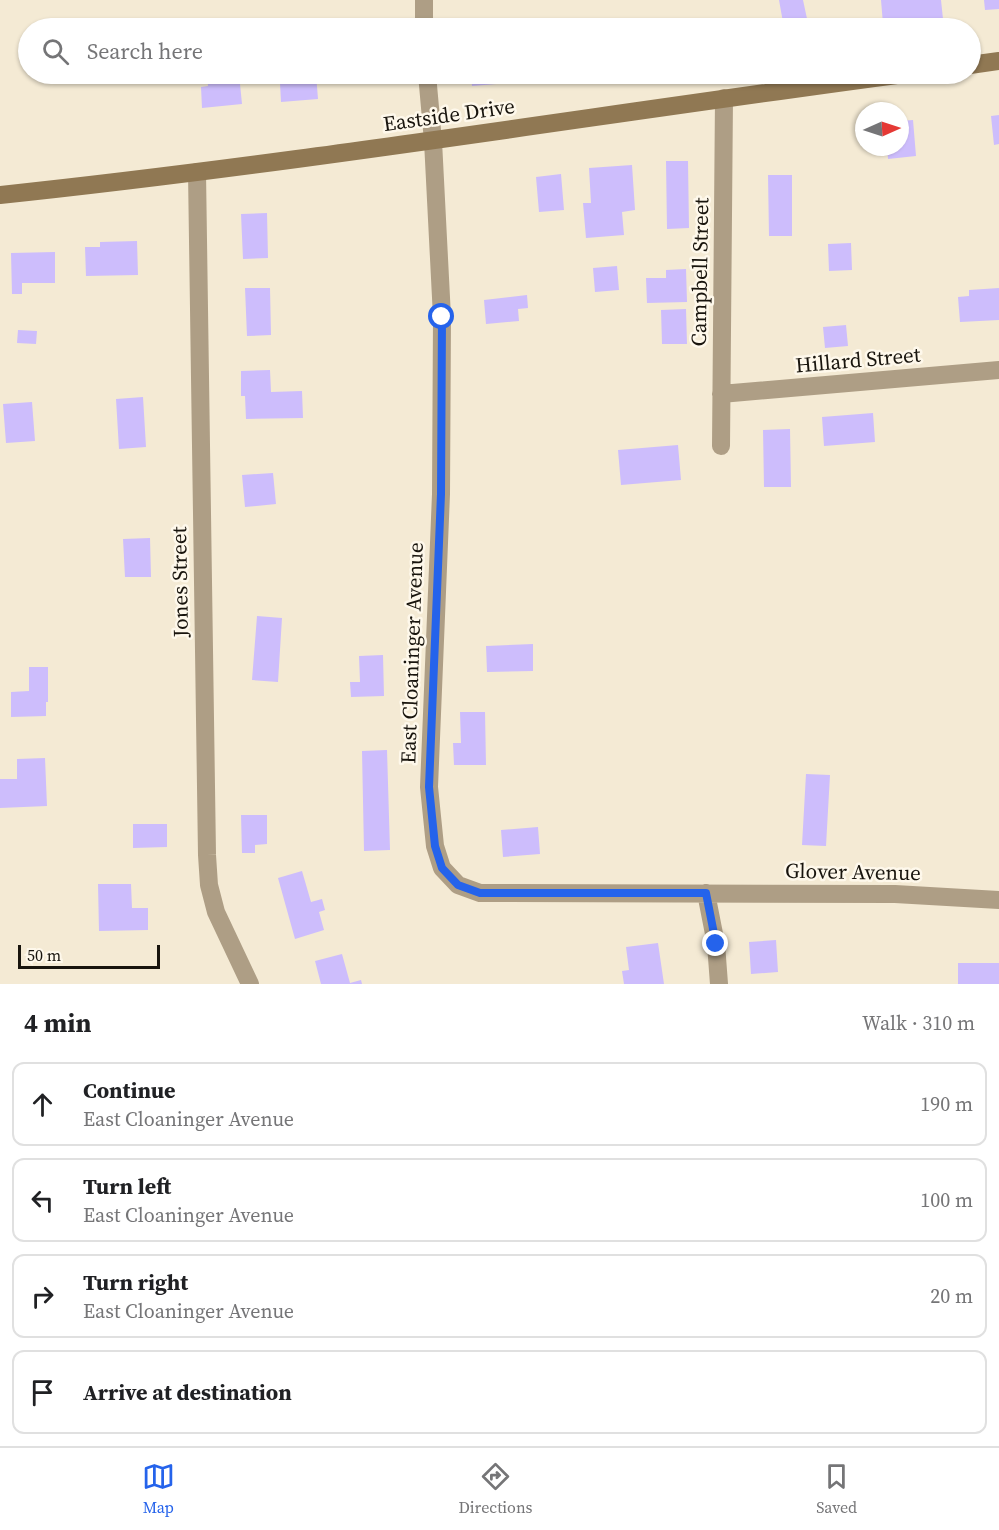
<!DOCTYPE html>
<html lang="en">
<head>
<meta charset="utf-8">
<style>
  :root { --surface:#fff; --page:#f6f6f6; --text:#202124; --muted:#757577; --line:#e0e0e0; --accent:#2563eb }
  body { margin:0; font-family:"Source Serif 4",serif; background:var(--page); color:var(--text) }
  .compass { position:absolute; left:855px; top:102px; width:54px; height:54px; border-radius:50%; background:var(--surface); box-shadow:0 2px 4px #0004; rotate:87deg }
  .scale { position:absolute; left:18px; bottom:15px; width:142px; box-sizing:border-box; padding-left:6px; border:3px solid #18140d; border-top:0; font-size:16px; line-height:21px; white-space:nowrap; color:#18140d; -webkit-text-stroke:4px #fef8eb; paint-order:stroke }
  .stop { position:absolute; width:18px; height:18px; margin:-14px; border:4px solid #2563eb; border-radius:50%; background:#fff }
  .stop.end { background:#2563eb; border-color:#fff; box-shadow:0 2px 6px #0008 }
  .list { margin:0; padding:0; list-style:none }
  h2 { display:flex; justify-content:space-between; align-items:center; height:78px; margin:0; padding:0 24px; font-size:26px }
  h2 small { font-size:20px; font-weight:400; color:var(--muted) }
  .list li { display:grid; grid-template-columns:39px 1fr auto; gap:18px; align-items:center; box-sizing:border-box; height:84px; margin:0 12px 12px; padding:0 12px; border:2px solid var(--line); border-radius:12px }
  .list b { display:block; font-size:22px; white-space:nowrap }
  .list p { margin:0; font-size:20px; white-space:nowrap; color:var(--muted) }
  .list em { font-size:20px; font-style:normal; color:var(--muted) }
  .icon { flex:none; width:33px; height:33px; fill:none; stroke:currentColor; stroke-width:2; stroke-linecap:round; stroke-linejoin:round }
  .map { position:relative; flex:none; width:999px; height:984px; overflow:hidden }
  .search { position:absolute; background:var(--surface); box-shadow:0 2px 4px #0004; left:18px; right:18px; top:18px; height:66px; display:flex; align-items:center; gap:15px; box-sizing:border-box; padding:0 21px; border-radius:33px; color:var(--muted); font-size:22px }
  .sheet { height:462px; background:var(--surface) }
  nav { display:flex; justify-content:space-around; align-items:center; box-sizing:border-box; height:84px; border-top:2px solid var(--line); background:var(--surface); font-size:16px; color:var(--muted) }
  nav a { display:grid; justify-items:center; gap:3px }
  nav .on { color:var(--accent) }
  .map>svg:first-child { display:block }
  .building { fill:#cdbdfc }
  .lines { fill:none; stroke-linecap:round; stroke-linejoin:round }
  .street { stroke:#ae9e85; stroke-width:18 }
  .secondary { stroke:#907853; stroke-width:18 }
  .route { stroke:#2563eb; stroke-width:8 }
  .labels { text-anchor:middle; stroke-width:5; stroke-linejoin:round; paint-order:stroke }
  .street-label { font-size:21px; fill:#18140d; stroke:#fef8eb }
</style>
</head>
<body>
<div class="map">
<svg width="999" height="984" viewBox="0 0 999 984">
  <rect width="100%" height="100%" fill="#f4ead4"/>
  <path class="building" d="M779,0h24l6,28h-25z
    M881,0h60l2,19 -60,5z
    M984,0h15v9l-14,1z
    M239,74l3,30 -40,4 -1,-21 7,-1 -1,-11z
    M267,74h49l2,25 -37,3 -1,-19 -12,1z
    M471,74h36l1,9 -36,3z
    M532,74h36v1l-36,4z
    M999,115v29l-5,1 -3,-29z
    M913,120l3,36 -28,3 -1,-12h13v-26z
    M666,161h22l1,67 -22,1z
    M632,165l3,45 -13,2 2,23 -38,3 -3,-35h8l-2,-35z
    M561,174l3,36 -25,2 -3,-35z
    M768,175h24v61h-23z
    M267,213l1,45 -25,1 -2,-45z
    M137,241l1,34 -52,1 -1,-29h15v-5z
    M851,243l1,27 -23,1 -1,-27z
    M55,252v31h-33v11h-10l-1,-41z
    M617,266l2,24 -24,2 -2,-24z
    M686,269l1,33 -40,1 -1,-25h20v-8z
    M245,288h25l1,47 -24,1z
    M999,288v32l-39,2 -2,-25 11,-1v-6z
    M527,295l1,13 -10,1 1,12 -33,3 -2,-24z
    M686,309l1,35h-25l-1,-34z
    M846,325l2,21 -23,2 -2,-21z
    M18,330l19,1 -1,13 -19,-1z
    M270,370l1,22 31,-1 1,27 -57,1 -1,-23h-4v-25z
    M143,397l3,50 -27,2 -3,-50z
    M32,402l3,39 -29,2 -3,-39z
    M873,413l2,29 -51,4 -2,-29z
    M790,429l1,58h-27l-1,-57z
    M678,445l3,35 -60,5 -3,-35z
    M273,473l3,31 -31,3 -3,-32z
    M150,538l1,39h-26l-2,-38z
    M257,616l25,2 -4,64 -26,-2z
    M533,644v27l-46,1 -1,-26z
    M383,655l1,41 -33,1 -1,-15h10l-1,-26z
    M29,667h19v35h-2v14l-35,1v-25l18,-1z
    M460,712h25l1,53h-32l-1,-22h8z
    M387,750l3,100 -26,1 -2,-100z
    M45,758l2,48 -47,2v-29h17v-20z
    M806,774l24,1 -4,71 -24,-1z
    M241,815h26v29l-12,1v8h-13z
    M133,824h34v23l-34,1z
    M538,827l2,27 -37,3 -2,-27z
    M302,871l9,31 11,-3 3,11 -6,2 5,18 -29,9 -17,-61z
    M98,884h33l1,24h16v22l-49,1z
    M776,940l2,32 -27,2 -2,-32z
    M658,943l6,41h-40l-2,-13 7,-1 -3,-23z
    M342,954l8,29 11,-3 1,4h-41l-6,-23z
    M958,963h41v21h-41z"/>
  <g class="lines">
    <path class="street" d="M424,28v-28
      M427,74l6,67 9,176 -1,177 -12,293 6,59 7,22 16,17 22,8 415,1 104,6
      M197,172l10,683 2,30 7,27 34,72
      M721,394l278,-24
      M721,446l3,-348
      M706,893l10,51 3,40"/>
    <path class="secondary" d="M970,65l29,-4
      M0,195c302,-32 603,-81 904,-121"/>
  </g>
  <g class="lines">
    <path class="route" d="M442,317l-1,177 -12,293 6,59 7,22 16,17 22,8h226l10,51"/>
  </g>
  <g class="labels">
    <g class="street-label">
      <text transform="translate(449 115) rotate(-8)" y="7">Eastside Drive</text>
      <text transform="translate(700 272) rotate(-89)" y="7">Campbell Street</text>
      <text transform="translate(858 360) rotate(-5)" y="7">Hillard Street</text>
      <text transform="translate(180 582) rotate(-91)" y="7">Jones Street</text>
      <text transform="translate(412 653) rotate(-88)" y="7">East Cloaninger Avenue</text>
      <text transform="translate(853 872) rotate(1)" y="7">Glover Avenue</text>
    </g>
  </g>
</svg>
<svg class="compass" viewBox="-18 -18 36 36"><path d="M0-13l5 13h-10z" fill="#e53935"/><path d="M0 13l5-13h-10z" fill="#757577"/></svg>
<div class="scale">50 m</div>
<div class="stop" style="left:442px;top:317px"></div>
<div class="stop end" style="left:716px;top:944px"></div>
<div class="search"><svg class="icon" aria-label="search" viewBox="0 0 24 24"><circle cx="10" cy="10" r="6"/><path d="M15 15l6 6"/></svg>Search here</div>
</div>
<section class="sheet">
<h2>4 min<small>Walk · 310 m</small></h2>
<ul class="list">
<li><svg class="icon" aria-label="ahead" viewBox="0 0 24 24"><path d="M12 20V5M6 11l6-6 6 6"/></svg><div><b>Continue</b><p>East Cloaninger Avenue</p></div><em>190 m</em></li>
<li><svg class="icon" aria-label="left" viewBox="0 0 24 24"><path d="M17 20v-9H6M10 6l-5 5 5 5"/></svg><div><b>Turn left</b><p>East Cloaninger Avenue</p></div><em>100 m</em></li>
<li><svg class="icon" aria-label="right" viewBox="0 0 24 24"><path d="M7 20v-9h11M14 6l5 5-5 5"/></svg><div><b>Turn right</b><p>East Cloaninger Avenue</p></div><em>20 m</em></li>
<li><svg class="icon" aria-label="arrive" viewBox="0 0 24 24"><path d="M6 21V4h12l-3 4 3 4H6"/></svg><div><b>Arrive at destination</b></div></li>
</ul>
</section>
<nav>
<a class="on"><svg class="icon" aria-label="map" viewBox="0 0 24 24"><path d="M3 6l6-2 6 2 6-2v14l-6 2-6-2-6 2zM9 4v14M15 6v14"/></svg>Map</a>
<a><svg class="icon" aria-label="directions" viewBox="0 0 24 24"><path d="M12 3l9 9-9 9-9-9zM9 14v-3h6M13 9l2 2-2 2"/></svg>Directions</a>
<a><svg class="icon" aria-label="saved" viewBox="0 0 24 24"><path d="M7 4h10v16l-5-4-5 4z"/></svg>Saved</a>
</nav>
</body>
</html>
